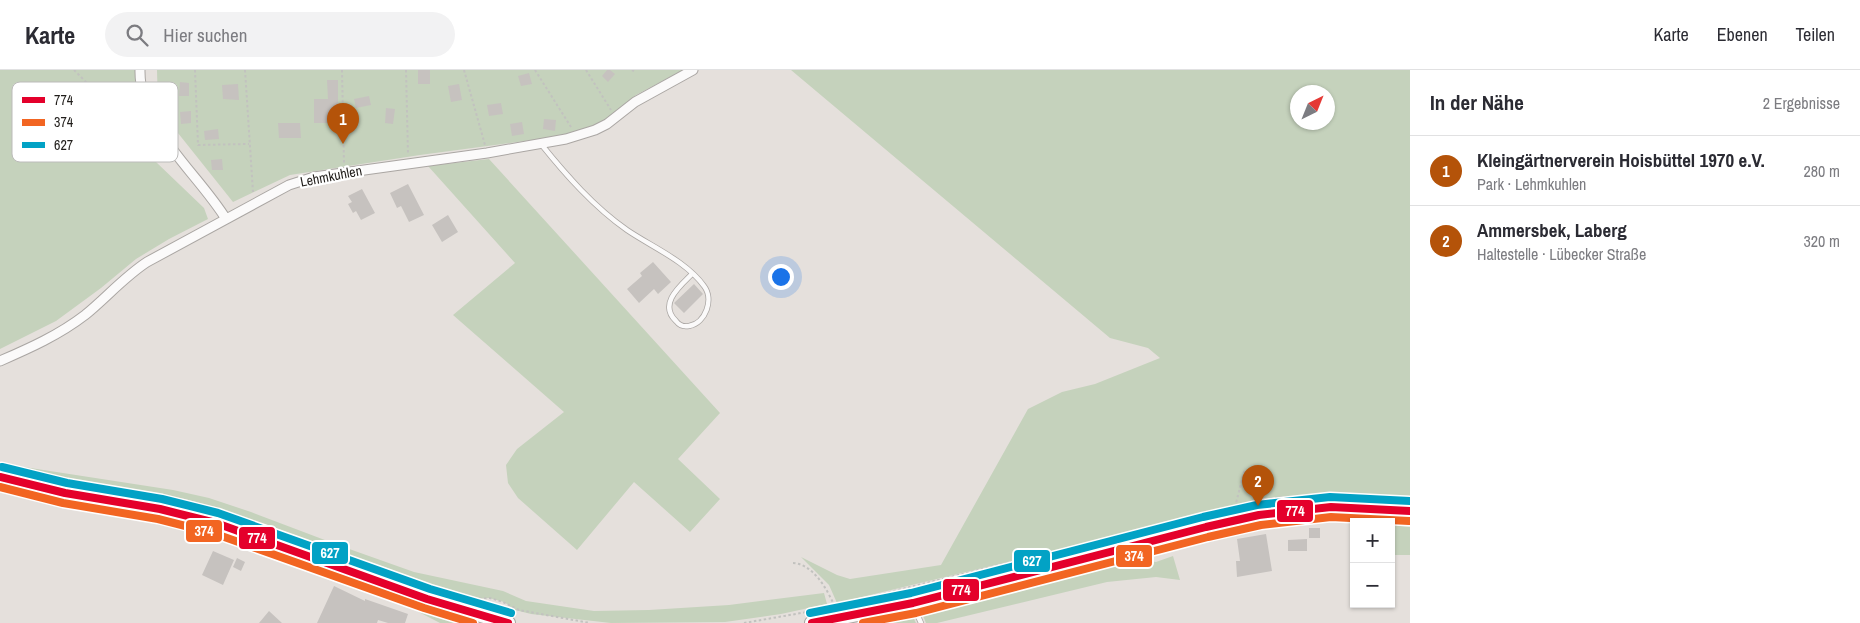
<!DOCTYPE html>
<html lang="de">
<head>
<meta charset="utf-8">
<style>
  :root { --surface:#fff; --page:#f2f2f3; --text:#2b2b33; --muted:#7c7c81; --line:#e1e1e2; --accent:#b45309 }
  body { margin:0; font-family:"Archivo Narrow",sans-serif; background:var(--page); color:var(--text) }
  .controls { position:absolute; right:15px; bottom:15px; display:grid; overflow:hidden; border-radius:0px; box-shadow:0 1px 4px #0004 }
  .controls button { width:45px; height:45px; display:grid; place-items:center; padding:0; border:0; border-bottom:1px solid var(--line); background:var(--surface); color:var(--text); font:25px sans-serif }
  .compass { position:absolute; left:1290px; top:15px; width:45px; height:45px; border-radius:50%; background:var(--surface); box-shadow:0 1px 4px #0004; rotate:43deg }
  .you { position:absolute; left:780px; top:206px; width:18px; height:18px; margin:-12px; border:4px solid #fff; border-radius:50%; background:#1a73e8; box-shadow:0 0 0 8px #1a73e833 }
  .badge { display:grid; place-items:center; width:32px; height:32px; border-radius:50%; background:var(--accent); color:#fff; font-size:16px; font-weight:700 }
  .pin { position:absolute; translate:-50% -41px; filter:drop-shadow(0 1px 2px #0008) }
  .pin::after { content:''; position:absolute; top:26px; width:18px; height:15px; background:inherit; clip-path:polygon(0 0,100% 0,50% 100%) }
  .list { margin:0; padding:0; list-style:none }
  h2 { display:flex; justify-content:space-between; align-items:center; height:65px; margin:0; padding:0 20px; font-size:21px }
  h2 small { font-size:16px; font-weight:400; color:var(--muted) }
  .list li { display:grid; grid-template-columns:32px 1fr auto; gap:15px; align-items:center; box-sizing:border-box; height:70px; padding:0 20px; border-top:1px solid var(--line) }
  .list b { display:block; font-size:19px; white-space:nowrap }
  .list p { margin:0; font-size:16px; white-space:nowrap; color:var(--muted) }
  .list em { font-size:16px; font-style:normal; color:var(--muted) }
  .icon { flex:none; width:28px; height:28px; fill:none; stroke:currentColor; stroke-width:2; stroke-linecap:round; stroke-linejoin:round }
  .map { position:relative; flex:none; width:1410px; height:553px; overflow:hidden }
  header { display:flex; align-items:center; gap:30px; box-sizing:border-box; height:70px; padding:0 25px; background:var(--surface); border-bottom:1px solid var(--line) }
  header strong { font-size:24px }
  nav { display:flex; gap:28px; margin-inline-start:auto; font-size:18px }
  .search { width:350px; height:45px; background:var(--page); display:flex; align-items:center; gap:12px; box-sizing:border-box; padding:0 18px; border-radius:28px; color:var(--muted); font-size:19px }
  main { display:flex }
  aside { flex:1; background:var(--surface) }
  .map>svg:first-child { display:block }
  .green { fill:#c5d2bc; fill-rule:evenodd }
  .building { fill:#c6c2bf }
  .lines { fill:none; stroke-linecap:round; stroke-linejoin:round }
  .service-casing { stroke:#aaa6a3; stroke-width:6 }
  .minor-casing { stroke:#aaa6a3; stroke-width:11 }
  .primary-casing { stroke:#aaa6a3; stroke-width:16 }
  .path { stroke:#c2c2bf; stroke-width:2; stroke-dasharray:2.5 2.5; stroke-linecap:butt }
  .service { stroke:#fbfafa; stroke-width:4.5 }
  .minor { stroke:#fbfafa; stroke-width:9 }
  .primary { stroke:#fbfafa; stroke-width:14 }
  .bus-1-casing { stroke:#fff; stroke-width:11 }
  .bus-2-casing { stroke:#fff; stroke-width:11 }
  .bus-3-casing { stroke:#fff; stroke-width:11 }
  .bus-1 { stroke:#e4002b; stroke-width:8 }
  .bus-2 { stroke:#f26522; stroke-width:8 }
  .bus-3 { stroke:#02a2c5; stroke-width:8 }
  .labels { text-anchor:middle; stroke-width:4.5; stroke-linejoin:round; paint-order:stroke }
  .street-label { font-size:14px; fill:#201d1a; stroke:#fff }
  .key { fill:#fff; stroke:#bcbbba; stroke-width:1 }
  .key-label { font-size:14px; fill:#201d1a }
  .line-badge { stroke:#fff; stroke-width:2 }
  .badge-label { font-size:14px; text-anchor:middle; font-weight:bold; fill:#fff }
</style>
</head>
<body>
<header>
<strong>Karte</strong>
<div class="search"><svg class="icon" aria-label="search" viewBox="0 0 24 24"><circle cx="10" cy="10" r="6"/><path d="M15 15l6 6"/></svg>Hier suchen</div>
<nav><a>Karte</a><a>Ebenen</a><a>Teilen</a></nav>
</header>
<main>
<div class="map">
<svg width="1410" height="553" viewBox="0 0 1410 553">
  <rect width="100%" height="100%" fill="#e5e0dc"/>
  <path class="green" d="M0,0h136l1,26 -29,20 96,92 4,11 -39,20 -33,20 -35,29 -45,33 -56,28z
    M157,0h526l-47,25 -29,25 -30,14 -157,21 -130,20 -57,27 -75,-94z
    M791,0h619v426l-76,-1 -54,2 -23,2 -34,11 -386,93 -8,-18 -28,-28 36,18 13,4 91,-14 87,-156 34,-17 33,-8 65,-26 -12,-10 -38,-10zM1298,22h30v30h-30z
    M489,89l231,254 -42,46 42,40 -30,33 -56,-50 -57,68 -59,-52 -10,-15 -2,-18 11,-16 47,-37 -111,-97 62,-52 -87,-97z
    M24,397l149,23 36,8 42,14 87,33 76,27 89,19 23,10 68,10 55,-1 80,-5 95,-12 3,11 -46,10 -56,8 -114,1 -80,-9 -16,-4 -11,-8 -15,-4 -19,1 -75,-23 -98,-40 -83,-29 -29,-8 -157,-28z
    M1391,455l19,2v28h-19z
    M1173,486l7,24 -24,-3 -49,5 -170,41h-11l-5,-12 211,-53 24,4z
    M414,537l46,16h-20l-27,-14z
    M911,543l5,10h-55z"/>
  <path class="building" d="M418,0h12v14h-12z
    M607,0h3l5,4 -7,8 -6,-6z
    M529,3l3,11 -11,2 -3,-10z
    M327,10h11v43h-24v-24h14z
    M180,12l9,1v13h-10z
    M238,14l1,16 -16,-1 -1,-14z
    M459,14l3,16 -11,2 -3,-16z
    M369,26l2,9 -15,3 -2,-9z
    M501,33l2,11 -14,2 -2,-11z
    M386,38l9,1 -2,15 -8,-1z
    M191,41v12l-10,1 -1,-12z
    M544,49l12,1 -1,11 -12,-2z
    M522,52l2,12 -12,2 -2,-12z
    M278,53h22l1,15h-22z
    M218,59l1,10 -14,1 -1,-9z
    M222,89l1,11h-11l-1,-10z
    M408,114l16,31 -15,7 -8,-16 -4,2 -7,-15z
    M362,119l13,24 -14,7 -5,-9 -3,2 -5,-9 4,-2 -4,-6z
    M448,145l10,17 -16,10 -10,-17z
    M653,192l18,20 -13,12 -4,-5 -15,14 -12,-14 15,-13 -2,-3z
    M694,214l9,10 -19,19 -10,-10z
    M1309,458h11v10h-11z
    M1266,464l6,37 -35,6 -1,-16h4l-3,-22z
    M1307,469v12h-19v-11z
    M213,481l21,9 -11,25 -21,-10z
    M237,488l8,4 -4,9 -8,-4z
    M334,516l31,15v-2l43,15 -3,9h-17l-10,-3 -1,3h-60z
    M269,541l13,12h-23z"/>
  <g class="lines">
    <defs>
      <path id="service" d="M541,74c25,31 53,63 86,86 25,17 59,31 77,56 10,13 2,37 -15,40 -5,1 -10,-1 -13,-5 -18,-17 4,-35 16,-47
        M913,535l8,18"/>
      <path id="minor" d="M140,0c-1,58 58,103 86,149
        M0,291c30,-13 59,-26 85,-46 21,-17 39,-38 62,-53l142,-77 25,-8 173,-24 79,-14 29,-9 12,-6 28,-22 58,-32"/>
      <path id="primary" d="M0,407l65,16 95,16 56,14 211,76 81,24
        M812,553l101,-20 293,-76 53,-12 36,-5 36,-3 79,4"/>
    </defs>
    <use href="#service" class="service-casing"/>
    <use href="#minor" class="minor-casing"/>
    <use href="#primary" class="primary-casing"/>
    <path class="path" d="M74,0l39,39 33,18
      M195,0l3,75 51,-1
      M245,0l8,122
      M342,0l2,93
      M406,0l2,85
      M464,0l21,75
      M535,0l36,57
      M586,0l25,40
      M632,0l2,1
      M113,39l24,-4
      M166,427l51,11 96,36
      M1231,437c23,-5 38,-10 62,-10
      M1235,437l10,-39
      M793,493c20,1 34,26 41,42
      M419,512l48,15
      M474,529l16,-1 13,4 16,8 71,13
      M845,533l328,-81
      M744,553l63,-11"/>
    <use href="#service" class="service"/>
    <use href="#minor" class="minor"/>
    <use href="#primary" class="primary"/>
    <defs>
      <path id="bus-1" d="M0,407l65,16 95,16 56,14 211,76 81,24
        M812,553l101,-20 293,-76 53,-12 72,-8 79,4"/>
      <path id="bus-2" d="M0,417l63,16 95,16 55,14 211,75 49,15
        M863,553l53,-10 292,-76 53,-12 70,-8 78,4"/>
      <path id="bus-3" d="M2,397l65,16 95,16 56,14 212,76 81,24
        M810,543l101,-20 292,-76 54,-12 73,-8 80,4"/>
    </defs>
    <use href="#bus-1" class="bus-1-casing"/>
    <use href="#bus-2" class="bus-2-casing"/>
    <use href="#bus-3" class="bus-3-casing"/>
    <use href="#bus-1" class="bus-1"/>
    <use href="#bus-2" class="bus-2"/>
    <use href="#bus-3" class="bus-3"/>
  </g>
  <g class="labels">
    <g class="street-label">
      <text transform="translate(331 106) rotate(-11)" y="5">Lehmkuhlen</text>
    </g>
  </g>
  <rect x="12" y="12" width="166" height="80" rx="8" class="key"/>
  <rect x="22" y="27" width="23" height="6" fill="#e4002b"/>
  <rect x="22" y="49" width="23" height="7" fill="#f26522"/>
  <rect x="22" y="72" width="23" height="6" fill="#02a2c5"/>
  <g class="key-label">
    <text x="54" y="35">774</text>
    <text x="54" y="57">374</text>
    <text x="54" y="80">627</text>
  </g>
  <g class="line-badge">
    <rect x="1276" y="429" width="38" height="24" rx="5" fill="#e4002b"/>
    <rect x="185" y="449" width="38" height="24" rx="5" fill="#f26522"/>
    <rect x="238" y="456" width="38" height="24" rx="5" fill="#e4002b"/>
    <rect x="311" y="471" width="38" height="24" rx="5" fill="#02a2c5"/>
    <rect x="1115" y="474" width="38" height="24" rx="5" fill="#f26522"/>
    <rect x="1013" y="479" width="38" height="24" rx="5" fill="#02a2c5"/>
    <rect x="942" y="508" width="38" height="24" rx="5" fill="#e4002b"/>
  </g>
  <g class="badge-label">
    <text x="1295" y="446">774</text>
    <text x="204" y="466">374</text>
    <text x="257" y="473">774</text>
    <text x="330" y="488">627</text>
    <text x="1134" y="491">374</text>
    <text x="1032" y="496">627</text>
    <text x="961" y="525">774</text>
  </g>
</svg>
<div class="controls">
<button>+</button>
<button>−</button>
</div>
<svg class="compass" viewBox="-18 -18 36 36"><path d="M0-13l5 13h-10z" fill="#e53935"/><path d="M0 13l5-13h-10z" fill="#7c7c81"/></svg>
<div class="you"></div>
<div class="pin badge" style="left:343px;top:74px">1</div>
<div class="pin badge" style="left:1258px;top:436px">2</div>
</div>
<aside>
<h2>In der Nähe<small>2 Ergebnisse</small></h2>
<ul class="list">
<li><span class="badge">1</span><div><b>Kleingärtnerverein Hoisbüttel 1970 e.V.</b><p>Park · Lehmkuhlen</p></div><em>280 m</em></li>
<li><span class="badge">2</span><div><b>Ammersbek, Laberg</b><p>Haltestelle · Lübecker Straße</p></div><em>320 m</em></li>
</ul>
</aside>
</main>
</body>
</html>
